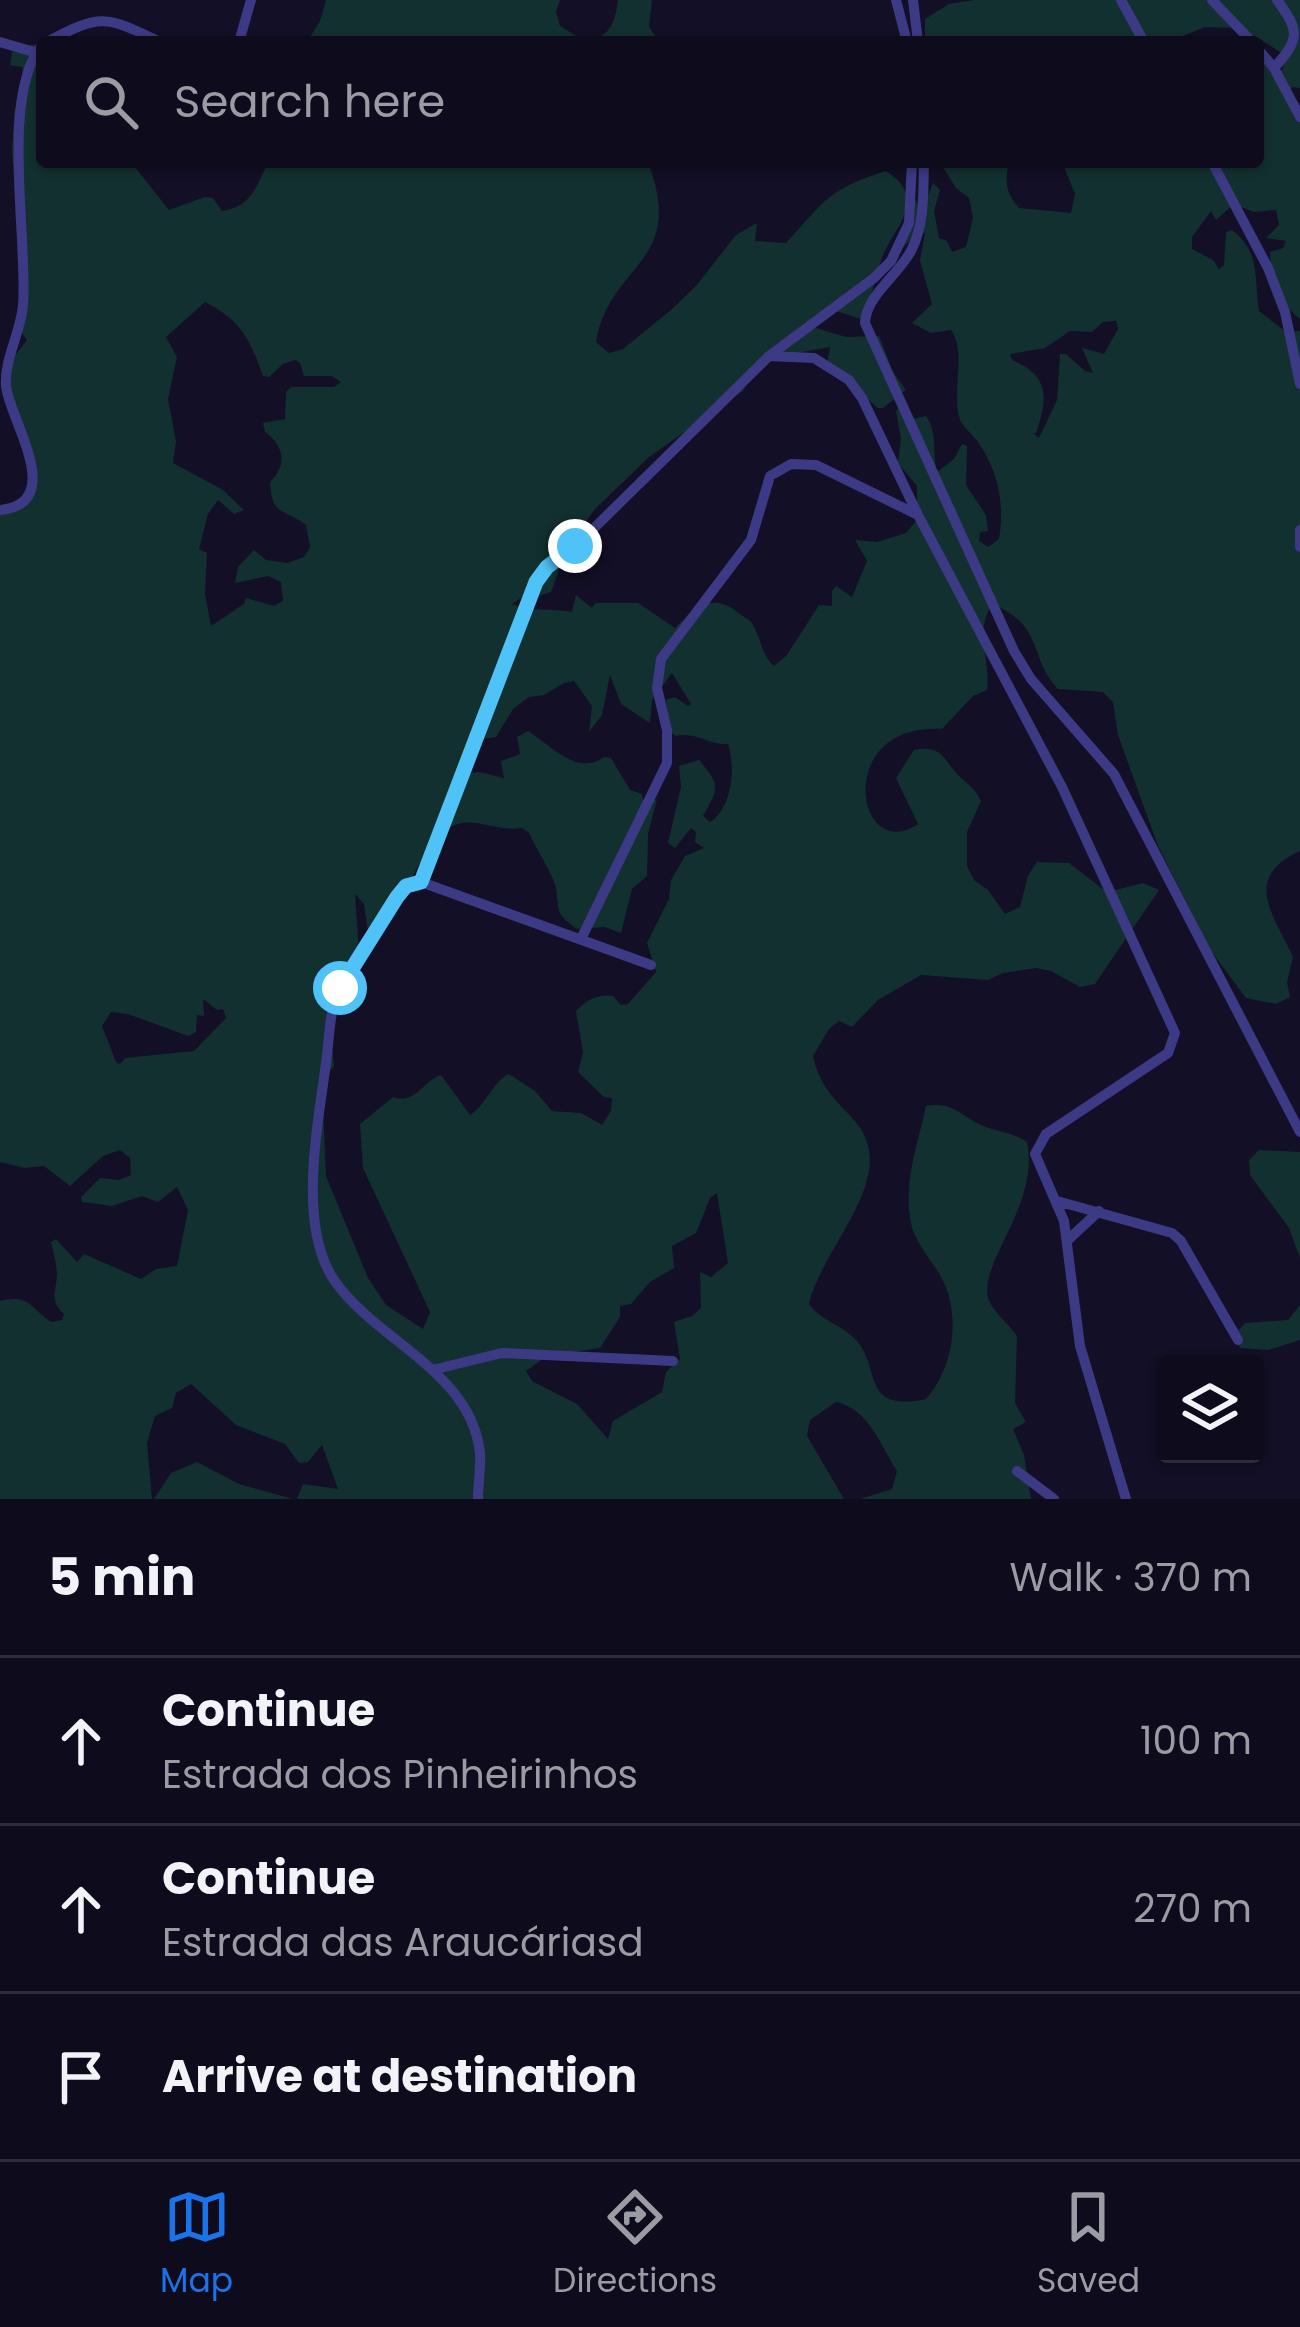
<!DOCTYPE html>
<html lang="en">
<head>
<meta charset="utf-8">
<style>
  :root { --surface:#0e0b1c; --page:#1c1929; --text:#f1f3f6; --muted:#9b9ba3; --line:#2e2b3b; --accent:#1a73e8 }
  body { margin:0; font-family:Poppins,sans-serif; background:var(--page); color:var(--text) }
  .controls { position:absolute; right:36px; bottom:36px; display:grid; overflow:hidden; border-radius:12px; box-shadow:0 3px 9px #0004 }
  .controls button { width:108px; height:108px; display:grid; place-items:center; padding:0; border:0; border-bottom:3px solid var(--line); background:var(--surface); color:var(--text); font:60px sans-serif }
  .stop { position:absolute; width:36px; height:36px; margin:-27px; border:9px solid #4fc3f7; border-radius:50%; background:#fff }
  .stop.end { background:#4fc3f7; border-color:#fff; box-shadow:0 3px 12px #0008 }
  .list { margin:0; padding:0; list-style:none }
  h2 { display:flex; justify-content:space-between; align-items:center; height:156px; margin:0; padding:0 48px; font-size:51px }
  h2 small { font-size:39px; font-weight:400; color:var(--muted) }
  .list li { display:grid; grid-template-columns:78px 1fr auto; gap:36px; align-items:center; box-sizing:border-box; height:168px; padding:0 48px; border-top:3px solid var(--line) }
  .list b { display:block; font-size:45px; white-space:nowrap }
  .list p { margin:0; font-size:39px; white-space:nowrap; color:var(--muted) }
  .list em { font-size:39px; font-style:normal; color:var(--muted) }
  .icon { flex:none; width:66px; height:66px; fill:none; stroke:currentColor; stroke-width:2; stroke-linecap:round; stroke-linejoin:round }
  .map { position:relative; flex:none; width:1300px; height:1499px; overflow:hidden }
  .search { position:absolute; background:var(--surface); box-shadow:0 3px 9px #0004; left:36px; right:36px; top:36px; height:132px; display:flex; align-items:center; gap:30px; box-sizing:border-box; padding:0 42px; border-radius:12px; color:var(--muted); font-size:45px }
  .sheet { height:660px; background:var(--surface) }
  nav { display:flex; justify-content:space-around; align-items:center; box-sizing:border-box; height:168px; border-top:3px solid var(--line); background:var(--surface); font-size:33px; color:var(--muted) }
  nav a { display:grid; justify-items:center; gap:6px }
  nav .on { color:var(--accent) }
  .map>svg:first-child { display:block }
  .green { fill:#12302f; fill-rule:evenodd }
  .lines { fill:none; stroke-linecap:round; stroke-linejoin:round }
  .minor { stroke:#3d3a85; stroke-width:10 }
  .route { stroke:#4fc3f7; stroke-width:15 }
</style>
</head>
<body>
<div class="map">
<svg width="1300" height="1499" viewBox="0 0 1300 1499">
  <rect width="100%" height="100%" fill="#130f26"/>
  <path class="green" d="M326,0h234l-4,12 4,14 26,16c24,-5 29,-19 32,-42h34l-3,27 10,15h-352l13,-21z
    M974,0h326v88l-8,-1 -2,6 10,31v195c-22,-18 -29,-39 -30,-67l13,-4 3,-7 -20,-3 13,-13 -3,-15 -22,2 -20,-8 -18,16 -5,-9 -19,26v12l21,11 6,9 5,-4 2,-33 6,-2c29,22 22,50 27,81l27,21 14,-1v520c-59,27 -26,64 -7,106l-6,25 3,15 -14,7 -30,-6 -35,-47 -53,-105 -40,-111 -5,-33 -10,-10 -45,-3c-20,-21 -18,-40 -33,-62 -8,-11 -21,-17 -32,-24 -20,29 -2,55 -6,87l-14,6 -31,33c-110,-6 -86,137 -24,95l-22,-46 18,-28c30,-6 29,11 47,28 10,9 14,11 20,23l-14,31v34l7,14 14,10 17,24 15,-7 8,-31 9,-14 32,1 38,29 36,-9 16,7 -64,94 -15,3 -29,-16 -15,-3 -33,5 -15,7 -67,-5 -43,25 -26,27 -13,-6 -10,8 -16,27c10,47 44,55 54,86 17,50 -47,112 -58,162 12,17 32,20 46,35 27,27 4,74 71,60 28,-31 36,-86 14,-124 -11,-19 -27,-34 -30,-57 -6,-39 8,-74 16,-112 26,-5 34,9 55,19 16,7 31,7 46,17 13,63 -48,120 -39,156 4,13 21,26 29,38l-2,67 11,19 -13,7 11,26 7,44h-171l32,-10 5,-18c-17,-26 -28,-62 -61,-69l-26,18 -3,16 37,63h-547l6,-15 35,5 -16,-44 -14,17 -9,1 -14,-19 -49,-19 -45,-41 -15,9 -4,15 -17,8 -8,27 5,56h-152v-198c30,-7 29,6 51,21l11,-2 2,-6c-15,-14 -8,-21 -7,-39 0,-11 -4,-23 -6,-33l5,-3 21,23 7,-8 57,25 15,-10 21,-3 11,-56 -11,-23 -19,15 -16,-6 -30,10 -30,-4 -1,-5 19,-19 19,2 12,-5 -1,-17 -10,-8 -17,6 -33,30 -26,-20 -20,2 -24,-6v-650c63,-25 0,-100 11,-148 2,-8 11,-17 16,-24l-7,-10 1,-55 -9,-124 2,-37 9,-43 -1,-4 -12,-2 2,-13 13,-7h17v117h89l38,48 36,-13 8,1 9,13c29,-4 35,-25 46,-49h380c39,103 -38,99 -52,180l13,11 14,-4 48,-39 25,-24 40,-51 21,-12 -2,18 31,2c39,-42 42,-54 100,-72 47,30 2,61 -6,93 -6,20 -9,36 -19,55l-25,-8 -20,12v5l30,9 33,-1 14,36 13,18 -23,18h-5l-51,-44 3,-17 -55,10 -23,10 -8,23 -95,67 -55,53 -28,41 -15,41 -9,3 -10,-4 -20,13c20,8 38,4 60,8l4,-17 16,13 3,-5h43l37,25c19,-19 34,-35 60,-18 1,2 15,10 16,12 10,14 9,31 23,44l13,-11 32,-50 13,1v-15l4,-5 16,11 15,-36 -12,-21 22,2 29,-9 11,-13v-34l-19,-23 3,-25 -5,-27 6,-8 6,1 -5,8 9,7 14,-3c12,17 6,37 11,56l17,-13 8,-15 5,2 -1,39 20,30 2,16 -8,1 -1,9 9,6 11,-8c6,-36 -1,-68 -21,-97 -5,-7 -15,-15 -18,-22 -9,-27 7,-68 -9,-90l-20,3 -19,-10 20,-19 -12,-43 5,-28h-7l-20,19 17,-53 4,9 5,-1 9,-24 7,7 -6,21 5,27 8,3 5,11 14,-5 7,-29 -4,-20 -13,-10 -16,-26h69c-4,20 -4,30 10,46l52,5 4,-19 -13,-32h196v-104l18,14 6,-2 5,-14 -46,-28 -36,-1 -37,15h-243v-23l24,-15zM205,302c37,19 45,38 58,74l6,1 14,-13 12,-4 5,3 4,13h28l9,6 -7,5h-43l-5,5 -1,27 -22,4 2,9c19,14 23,32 5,50 2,35 12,25 36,43l4,22 -6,10 -17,6 -21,-3 -12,-10 -16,17 -3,16 33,-7 13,6 2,19 -9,5 -28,-8 -2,6 -33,22 -6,-32 2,-41 -8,-4 9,-35 10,-14 16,14 10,-4 -21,-20 -50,-27 3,-22 -8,-42 9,-42 -11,-20zM1116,321l2,8 -14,25 -22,-6 11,25 -8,-2 -19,-17h-6l-3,46 -18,38 -6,-5h3c12,-35 14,-57 -24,-73l-2,-6 35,-6 25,-17 22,1 11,-10zM672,673l19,31 -3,2 -13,-9 -9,3 4,32 6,4c21,-5 31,9 52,8 8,24 4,64 -18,78l-7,-6c16,-28 18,-30 -4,-56l-20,6 2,21 -13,56 7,5 16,-20 5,4 -1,10 9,6 -19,8 -14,24 -2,19 -22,44 9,29 -28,32 -7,1 -8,-9c-16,-2 -26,4 -37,15l7,41 -5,20 26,25 8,1 -1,13 -9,14 -21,-12 -29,-2 -17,-20 -26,-17c-16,7 -22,30 -39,41l-29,-40c-18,6 -26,30 -48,22l-33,27 3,44 67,144 -7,17 -37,-24 -18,-27 -42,-102 -4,-95 12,-15 -4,-37 8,-31 21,-45 -4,-59 9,10 4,28 6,3c36,-27 43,-98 84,-111 17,-6 43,8 64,4l7,5c6,14 25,43 27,55 3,24 -1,25 21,41l28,-2 16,6 11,-44 15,-13 1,-42 9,-35 -13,6 -2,-11 -12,-4 -19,-32 -7,-1c-27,20 -53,-12 -76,-26l-11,6 3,17 -19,7 3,17 -24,-6 -15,2 14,-34 17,-3 17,-28 16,-12 15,-2 20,-12 10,-2 18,25 -3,26 13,-17 8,-40 11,29 29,19 2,-23zM203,999l14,11 6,-1 3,9 -32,33 -69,7 -5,6 -4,-2 -14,-36 9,-14 17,2 60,22 8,-4 1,-17 7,1zM717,1193l11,70 -17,14 -11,-5 1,36 -9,8 -18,6 6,37 -14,13 -4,20 -49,29 -5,18 -31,-35 -45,-23 -6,-10 21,-15 53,-8 20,-31v-11l11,-2 19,-22 24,-14 -2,-22 24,-13 14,-35z
    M1259,1150l41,2v106l-11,-30 -39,-53 -1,-15z
    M1300,1305v35l-32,10 -28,-2 -5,-14 10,-11 43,-3z
    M197,1462l42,22 54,15h-139l17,-26z"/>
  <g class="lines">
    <path class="minor" d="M896,0l11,42
      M913,0l5,42
      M1121,0l23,42
      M1212,0l40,42
      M0,42l34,10
      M47,42c54,-29 59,-26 113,0
      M239,42l12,-42
      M1258,49l16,19 26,49
      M1274,68c26,-29 26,-37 3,-68
      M924,162c-1,30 1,60 -12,87 -12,25 -46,46 -47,74l149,328 17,28 83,95 186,358
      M1212,162l56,106 17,44 15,72
      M769,356l45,2 35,22 13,18 56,117 144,272 113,246 -7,20 -122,81 -11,20 29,67 16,125 46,153
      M0,510c68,-7 9,-91 6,-124 -2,-27 15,-54 17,-81 5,-69 -23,-209 19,-260
      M1300,530v17
      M421,882l120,-308 42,-35 186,-183 105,-78 17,-17 18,-38 3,-61
      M421,882l-10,1 -14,14c-20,31 -51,67 -62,102 -6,20 -6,44 -9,64 -8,62 -29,162 8,217 42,61 137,91 146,173 1,15 -2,31 -2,46
      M421,882l230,83
      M582,937l85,-174v-33l-10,-42 4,-29 90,-119 19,-64 21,-12 25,1 102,50
      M1057,1201l115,32 9,8 57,99
      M1069,1239l30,-28
      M432,1370l70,-17 171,8
      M1017,1471l37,28"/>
  </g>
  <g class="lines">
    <path class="route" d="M340,988l57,-91 9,-11 15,-4 115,-300 11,-15 28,-21"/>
  </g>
</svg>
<div class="controls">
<button><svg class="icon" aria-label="layers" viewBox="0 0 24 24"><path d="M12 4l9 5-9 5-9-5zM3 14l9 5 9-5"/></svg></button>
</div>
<div class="stop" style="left:340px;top:988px"></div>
<div class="stop end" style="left:575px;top:546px"></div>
<div class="search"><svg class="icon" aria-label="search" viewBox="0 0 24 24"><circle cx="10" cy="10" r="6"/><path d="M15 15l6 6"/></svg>Search here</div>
</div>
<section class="sheet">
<h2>5 min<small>Walk · 370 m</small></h2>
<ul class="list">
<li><svg class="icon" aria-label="ahead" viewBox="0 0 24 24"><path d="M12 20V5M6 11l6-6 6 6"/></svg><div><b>Continue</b><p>Estrada dos Pinheirinhos</p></div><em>100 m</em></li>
<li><svg class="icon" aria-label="ahead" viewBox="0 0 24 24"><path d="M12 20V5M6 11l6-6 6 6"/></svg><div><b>Continue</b><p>Estrada das Araucáriasd</p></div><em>270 m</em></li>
<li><svg class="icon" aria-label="arrive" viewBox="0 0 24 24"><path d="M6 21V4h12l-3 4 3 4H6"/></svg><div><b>Arrive at destination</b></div></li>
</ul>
</section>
<nav>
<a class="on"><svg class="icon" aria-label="map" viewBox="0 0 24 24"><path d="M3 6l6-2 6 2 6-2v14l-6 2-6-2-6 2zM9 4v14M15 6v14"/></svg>Map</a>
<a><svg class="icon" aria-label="directions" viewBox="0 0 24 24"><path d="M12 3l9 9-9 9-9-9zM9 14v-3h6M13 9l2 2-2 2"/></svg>Directions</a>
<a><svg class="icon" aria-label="saved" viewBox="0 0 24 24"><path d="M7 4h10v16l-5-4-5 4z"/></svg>Saved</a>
</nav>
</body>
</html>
